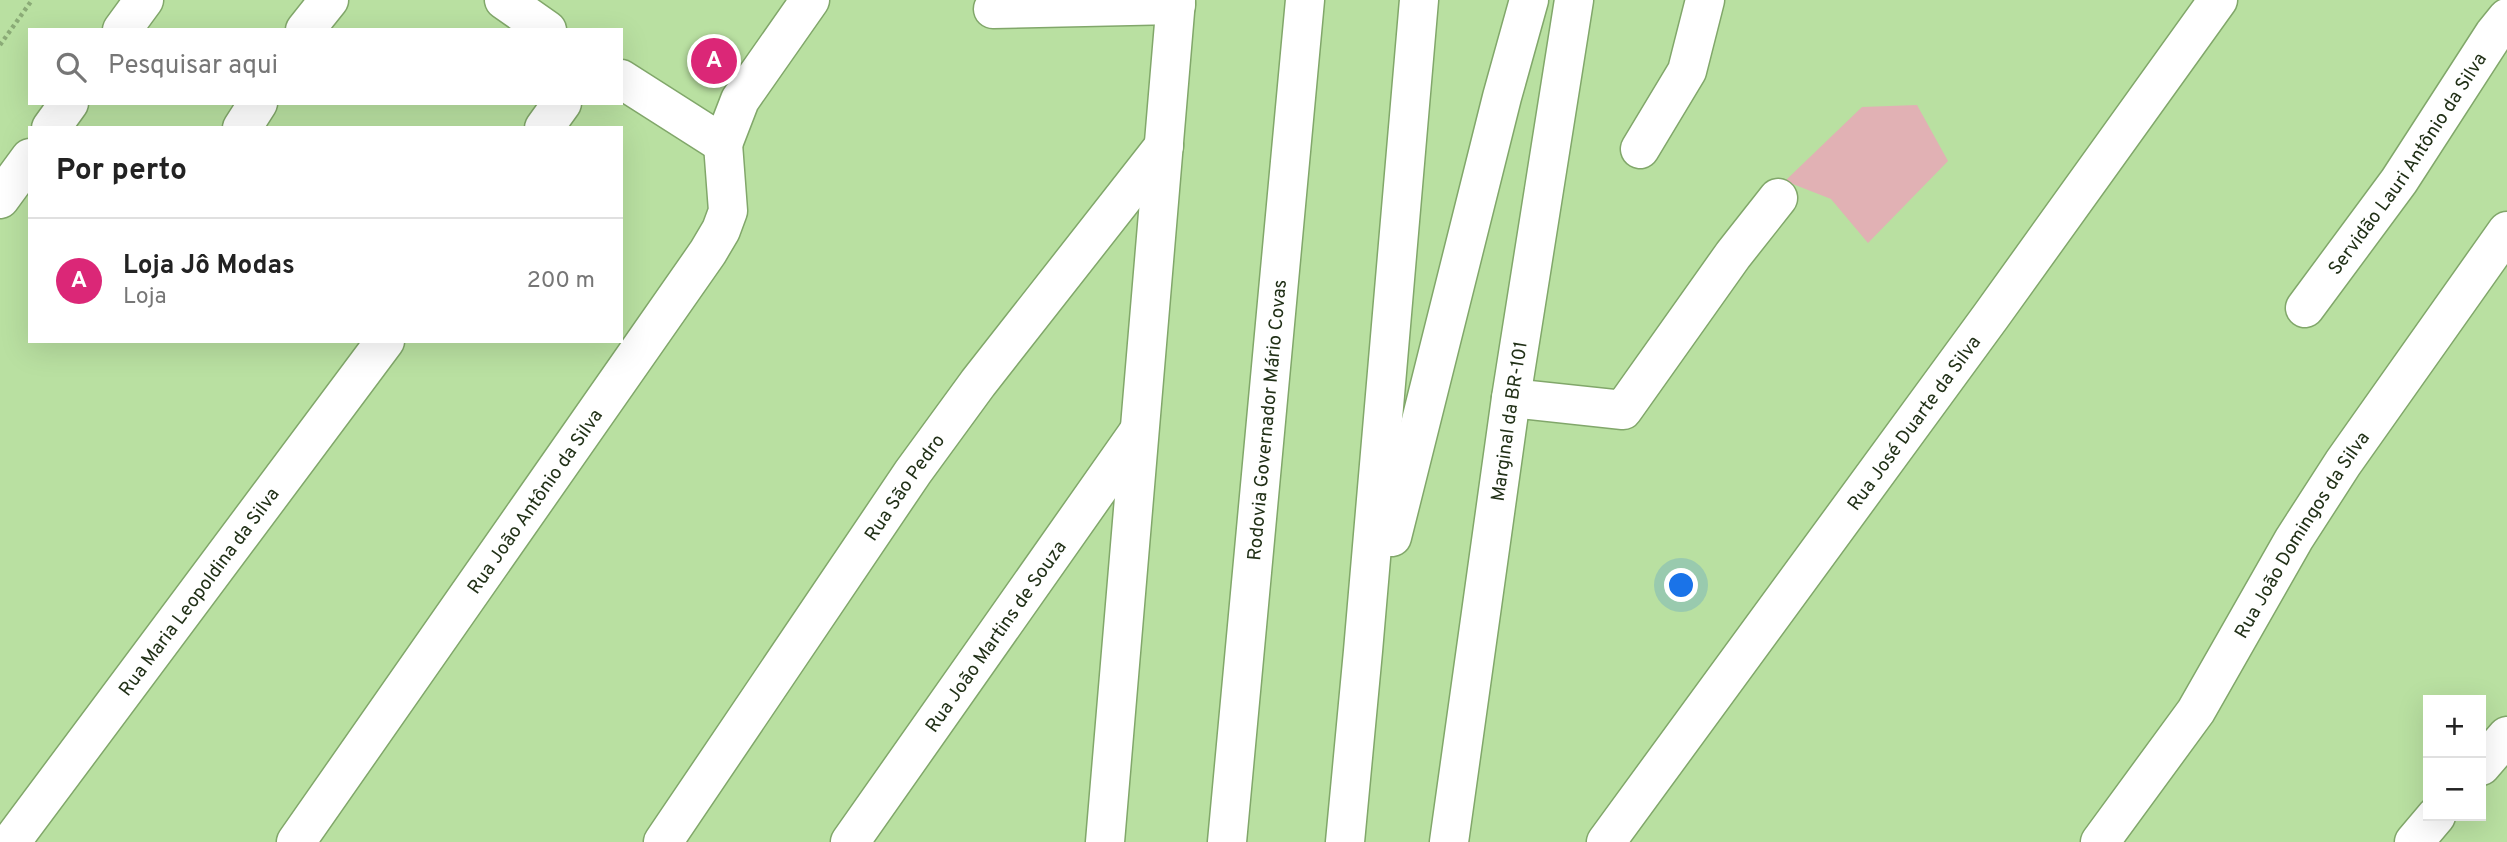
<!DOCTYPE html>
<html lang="pt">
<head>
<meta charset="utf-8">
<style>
  :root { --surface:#fff; --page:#f6f6f6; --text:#222; --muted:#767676; --line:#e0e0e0; --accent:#db2777 }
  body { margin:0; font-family:Overpass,sans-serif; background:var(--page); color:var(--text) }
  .controls { position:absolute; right:21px; bottom:21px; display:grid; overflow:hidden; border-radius:0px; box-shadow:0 7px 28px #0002 }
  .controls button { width:63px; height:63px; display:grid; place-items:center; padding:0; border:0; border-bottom:2px solid var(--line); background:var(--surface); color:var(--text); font:35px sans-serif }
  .you { position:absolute; left:1682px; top:586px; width:24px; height:24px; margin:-18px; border:5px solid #fff; border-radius:50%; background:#1a73e8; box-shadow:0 0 0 10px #1a73e833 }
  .badge { display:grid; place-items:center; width:46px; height:46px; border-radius:50%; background:var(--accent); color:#fff; font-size:23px; font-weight:700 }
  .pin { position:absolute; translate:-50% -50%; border:4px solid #fff; box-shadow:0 2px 7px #0006 }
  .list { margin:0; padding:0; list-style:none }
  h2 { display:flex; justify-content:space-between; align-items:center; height:91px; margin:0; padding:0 28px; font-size:30px }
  h2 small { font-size:23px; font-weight:400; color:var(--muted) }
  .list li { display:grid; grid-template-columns:46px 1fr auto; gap:21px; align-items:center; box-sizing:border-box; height:126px; padding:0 28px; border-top:2px solid var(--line) }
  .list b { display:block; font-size:26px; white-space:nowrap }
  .list p { margin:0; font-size:23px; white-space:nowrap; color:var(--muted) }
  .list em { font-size:23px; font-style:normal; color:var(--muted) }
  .icon { flex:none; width:38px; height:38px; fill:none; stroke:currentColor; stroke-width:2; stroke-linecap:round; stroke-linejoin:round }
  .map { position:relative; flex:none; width:2507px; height:842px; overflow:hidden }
  .search { position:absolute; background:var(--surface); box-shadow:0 7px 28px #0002; left:28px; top:28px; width:595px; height:77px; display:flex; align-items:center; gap:18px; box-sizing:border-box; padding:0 24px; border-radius:0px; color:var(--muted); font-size:26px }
  .panel { position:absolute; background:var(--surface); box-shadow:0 7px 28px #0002; left:28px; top:126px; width:595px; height:217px; border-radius:0px }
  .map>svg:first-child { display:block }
  .green { fill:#e1b1b4 }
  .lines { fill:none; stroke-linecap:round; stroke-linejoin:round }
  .minor-casing { stroke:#81a76a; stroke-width:41 }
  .major-casing { stroke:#81a76a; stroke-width:41 }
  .highway-casing { stroke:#81a76a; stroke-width:41 }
  .path { stroke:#8bab77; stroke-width:4.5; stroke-dasharray:3.5 3.5; stroke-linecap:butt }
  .minor { stroke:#fff; stroke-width:38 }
  .major { stroke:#fff; stroke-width:38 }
  .highway { stroke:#fff; stroke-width:38 }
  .labels { text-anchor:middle; stroke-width:7; stroke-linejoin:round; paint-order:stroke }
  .street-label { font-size:19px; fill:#213017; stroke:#c6eead }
</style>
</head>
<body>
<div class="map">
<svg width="2507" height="842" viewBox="0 0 2507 842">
  <rect width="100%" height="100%" fill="#b9e0a1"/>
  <path class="green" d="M1917,105l31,56 -80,82 -37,-44 -46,-18 77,-74z"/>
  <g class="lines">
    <defs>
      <g id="minor">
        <path d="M504,0l43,30"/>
        <path d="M993,9l183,-4"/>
        <path d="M122,30l22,-30"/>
        <path d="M305,30l24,-30"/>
        <path d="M621,79l102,65 17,-44 70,-100"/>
        <path d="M51,128l18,-25"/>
        <path d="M242,128l16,-25"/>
        <path d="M544,128l18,-25"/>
        <path d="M1640,149l47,-78 18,-71"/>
        <path d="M0,199l30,-41"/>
        <path id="s1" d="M2305,308l94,-127 95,-147 13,-16"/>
        <path d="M1511,398l112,12 110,-155 45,-57"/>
        <path d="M2481,766l26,-30"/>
        <path id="s2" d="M11,842l374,-501"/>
        <path id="s3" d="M296,842l412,-590 13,-22 7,-19 -5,-67"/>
        <path id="s4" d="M663,842l250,-370 65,-89 186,-237"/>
        <path id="s5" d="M850,842l289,-411"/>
        <path id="s6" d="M1606,842l385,-526 227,-316"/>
        <path id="s7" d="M2100,842l96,-131 98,-172 49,-76 164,-232"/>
        <path d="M2414,842l22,-26"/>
      </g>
      <g id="major">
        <path d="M1105,842l71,-842"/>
        <path id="s8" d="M1449,842l62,-444 63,-398"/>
      </g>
      <g id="highway">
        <path d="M1392,537l110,-440 27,-97"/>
        <path id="s9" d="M1227,842l78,-842"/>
        <path d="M1345,842l18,-191 56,-651"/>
      </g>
    </defs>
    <use href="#minor" class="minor-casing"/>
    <use href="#major" class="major-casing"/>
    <use href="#highway" class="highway-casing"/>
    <path class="path" d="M0,45l32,-45"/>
    <use href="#minor" class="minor"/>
    <use href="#major" class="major"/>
    <use href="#highway" class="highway"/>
  </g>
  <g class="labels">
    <g class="street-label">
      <text dy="7" stroke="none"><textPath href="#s1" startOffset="177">Servidão Lauri Antônio da Silva</textPath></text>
      <text dy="7" stroke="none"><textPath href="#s8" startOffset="425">Marginal da BR-101</textPath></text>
      <text dy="7" stroke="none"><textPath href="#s9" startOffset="424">Rodovia Governador Mário Covas</textPath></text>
      <text dy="7" stroke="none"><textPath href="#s6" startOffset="520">Rua José Duarte da Silva</textPath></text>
      <text dy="7" stroke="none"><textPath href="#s4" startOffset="429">Rua São Pedro</textPath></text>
      <text dy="7" stroke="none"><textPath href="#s3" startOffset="416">Rua João Antônio da Silva</textPath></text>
      <text dy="7" stroke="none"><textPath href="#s7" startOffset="368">Rua João Domingos da Silva</textPath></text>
      <text dy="7" stroke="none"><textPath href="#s2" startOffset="313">Rua Maria Leopoldina da Silva</textPath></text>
      <text dy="7" stroke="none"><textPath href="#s5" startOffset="252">Rua João Martins de Souza</textPath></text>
    </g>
  </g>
</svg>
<div class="controls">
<button>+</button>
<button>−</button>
</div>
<div class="you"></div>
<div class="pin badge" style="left:714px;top:61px">A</div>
<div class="search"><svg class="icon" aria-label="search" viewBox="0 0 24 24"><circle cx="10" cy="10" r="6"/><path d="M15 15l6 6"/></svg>Pesquisar aqui</div>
<section class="panel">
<h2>Por perto<small></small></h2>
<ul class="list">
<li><span class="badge">A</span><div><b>Loja Jô Modas</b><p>Loja</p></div><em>200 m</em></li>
</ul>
</section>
</div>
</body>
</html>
